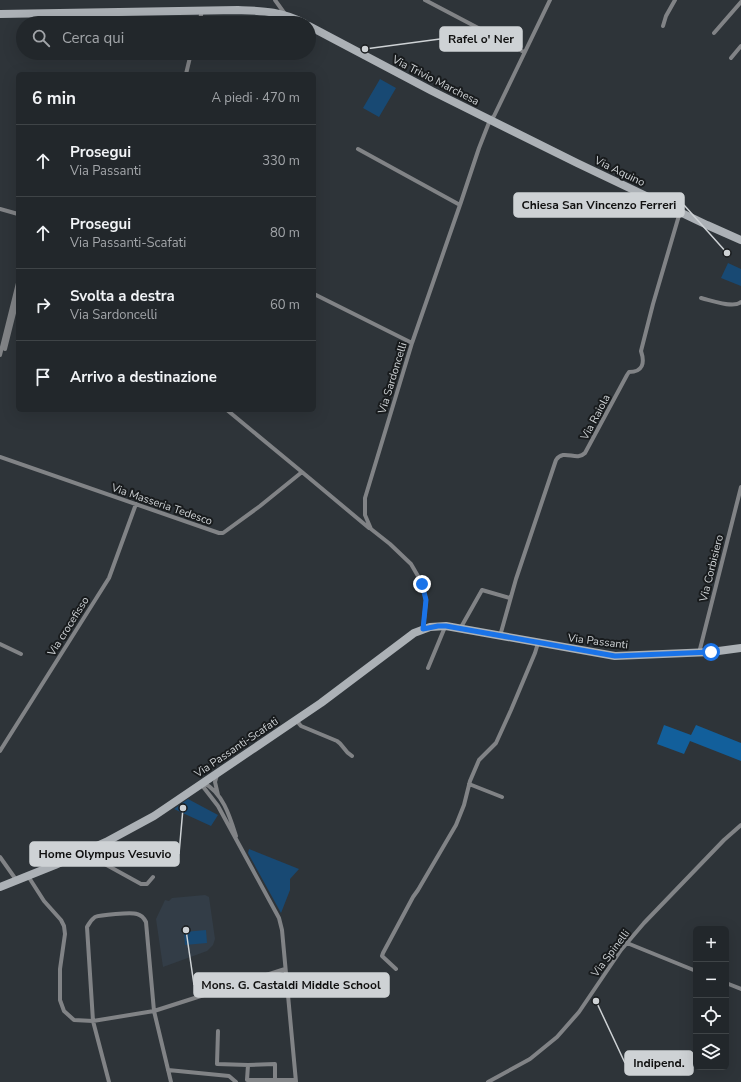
<!DOCTYPE html>
<html lang="it">
<head>
<meta charset="utf-8">
<style>
  :root { --surface:#22272b; --page:#2a2f33; --text:#f1f3f6; --muted:#a2a5a9; --line:#3f4447 }
  body { margin:0; font-family:"Nunito Sans",sans-serif; background:var(--page); color:var(--text) }
  .controls { position:absolute; right:12px; bottom:12px; display:grid; overflow:hidden; border-radius:6px; box-shadow:0 4px 16px #0002 }
  .controls button { width:36px; height:36px; display:grid; place-items:center; padding:0; border:0; border-bottom:1px solid var(--line); background:var(--surface); color:var(--text); font:20px sans-serif }
  .stop { position:absolute; width:12px; height:12px; margin:-9px; border:3px solid #1a73e8; border-radius:50%; background:#fff }
  .stop.end { background:#1a73e8; border-color:#fff; box-shadow:0 1px 4px #0008 }
  .list { margin:0; padding:0; list-style:none }
  h2 { display:flex; justify-content:space-between; align-items:center; height:52px; margin:0; padding:0 16px; font-size:17px }
  h2 small { font-size:13px; font-weight:400; color:var(--muted) }
  .list li { display:grid; grid-template-columns:26px 1fr auto; gap:12px; align-items:center; box-sizing:border-box; height:72px; padding:0 16px; border-top:1px solid var(--line) }
  .list b { display:block; font-size:15px; white-space:nowrap }
  .list p { margin:0; font-size:13px; white-space:nowrap; color:var(--muted) }
  .list em { font-size:13px; font-style:normal; color:var(--muted) }
  .icon { flex:none; width:22px; height:22px; fill:none; stroke:currentColor; stroke-width:2; stroke-linecap:round; stroke-linejoin:round }
  .map { position:relative; flex:none; width:741px; height:1082px; overflow:hidden }
  .search { position:absolute; background:var(--surface); box-shadow:0 4px 16px #0002; left:16px; top:16px; width:300px; height:44px; display:flex; align-items:center; gap:10px; box-sizing:border-box; padding:0 14px; border-radius:22px; color:var(--muted); font-size:15px }
  .panel { position:absolute; background:var(--surface); box-shadow:0 4px 16px #0002; left:16px; top:72px; width:300px; height:340px; border-radius:6px }
  .map>svg:first-child { display:block }
  .built { fill:#333d47 }
  .green { fill:#184973 }
  .forest { fill:#125f9b }
  .lines { fill:none; stroke-linecap:round; stroke-linejoin:round }
  .street { stroke:#818386; stroke-width:4 }
  .secondary { stroke:#acb1b6; stroke-width:8 }
  .route { stroke:#1a73e8; stroke-width:5 }
  .labels { text-anchor:middle; stroke-width:4; stroke-linejoin:round; paint-order:stroke }
  .street-label { font-size:11px; fill:#ced2d5; stroke:#181b1d }
  .leader { fill:none; stroke:#ced2d5; stroke-width:1.5 }
  .callout-dot { fill:#ced2d5; stroke:#181b1d; stroke-width:1.5 }
  .callout { fill:#ced2d5; stroke:#ced2d5; stroke-width:1.5 }
  .callout-label { font-size:12px; text-anchor:middle; font-weight:bold; fill:#111 }
</style>
</head>
<body>
<div class="map">
<svg width="741" height="1082" viewBox="0 0 741 1082">
  <rect width="100%" height="100%" fill="#2e3439"/>
  <path class="built" d="M205,895l4,2 6,42 -2,6 -6,6 -44,16 -7,-48 9,-19 4,1 3,-3z"/>
  <path class="green" d="M380,79l16,9 -17,29 -16,-9z
    M728,263l13,6v17l-20,-8z
    M188,799l30,16 -7,11 -37,-17z
    M249,849l50,20 -9,10v11l-9,23 -33,-60z
    M206,930l1,13 -22,2 -1,-13z"/>
  <path class="forest" d="M664,725l27,10 5,-10 45,18v18l-51,-20 -6,13 -27,-10z"/>
  <g class="lines">
    <path class="street" d="M275,0l10,14
      M425,0l99,52
      M199,23l3,-12
      M663,26l3,-10 9,-16
      M714,33l27,-31
      M731,58l10,-12
      M186,74l5,-21
      M358,149l102,56
      M0,209l18,5
      M314,294l98,49
      M701,298c9,2 33,11 40,4
      M5,349l13,-52
      M0,355l18,-72
      M227,410l75,62
      M0,457l219,76h4l37,-27 42,-34 67,56
      M423,629l3,-29 -4,-17 -11,-19 -21,-20 -19,-15 -6,-14v-17l47,-155 49,-141 18,-54 11,-28 4,-4 56,-116
      M460,629l22,-39 28,8
      M500,636l16,-57 40,-119c8,-12 20,2 29,-7l42,-78 2,-3c14,0 16,-9 12,-21l12,-47 27,-92
      M0,644l21,10
      M699,653l42,-166
      M428,668l17,-41
      M296,720l5,6 36,15c8,5 6,10 15,15
      M0,751l109,-173 27,-74
      M217,775l-2,7 3,13
      M204,783c19,10 26,34 32,53
      M201,784l17,22 61,112 3,12 14,152
      M469,784l33,13
      M83,852l58,32h6l6,-7
      M0,857l17,24
      M28,876l16,25 17,19 3,6 1,8 -5,35v31l4,11 10,9 19,1 61,-10 131,-42
      M627,943l69,28
      M396,969l-14,-13 1,-3 30,-56 5,-7 38,-65 8,-20 6,-24 9,-21 17,-17 15,-33 24,-57 3,-10
      M726,983l15,6
      M218,1031l-1,33 31,1 -1,15h49
      M248,1065l27,-1v16
      M168,1070l61,6 7,6
      M109,1082l-16,-61 -6,-94c2,-4 4,-7 8,-10 5,-2 36,-5 42,-3 4,1 7,4 9,8l8,89 17,71
      M488,1082l42,-23 27,-22 22,-25 42,-62 23,-27 80,-83 17,-15"/>
    <path class="secondary" d="M0,14l238,-4c26,1 42,1 66,13
      M309,26l123,65 145,72 130,62 34,15
      M0,887l55,-22 51,-23 48,-26 167,-113 93,-70 16,-6 16,-1 169,30 96,-4 30,-4"/>
  </g>
  <g class="lines">
    <path class="route" d="M422,584l4,16 -3,29 15,-3h8l169,30 96,-4"/>
  </g>
  <g class="labels">
    <g class="street-label">
      <text transform="translate(436 80) rotate(27)" y="4">Via Trivio Marchesa</text>
      <text transform="translate(620 171) rotate(26)" y="4">Via Aquino</text>
      <text transform="translate(392 378) rotate(-73)" y="4">Via Sardoncelli</text>
      <text transform="translate(595 417) rotate(-62)" y="4">Via Raiola</text>
      <text transform="translate(162 504) rotate(19)" y="4">Via Masseria Tedesco</text>
      <text transform="translate(711 568) rotate(-76)" y="4">Via Corbisiero</text>
      <text transform="translate(68 626) rotate(-58)" y="4">Via crocefisso</text>
      <text transform="translate(598 641) rotate(7)" y="4">Via Passanti</text>
      <text transform="translate(236 747) rotate(-34)" y="4">Via Passanti-Scafati</text>
      <text transform="translate(610 953) rotate(-53)" y="4">Via Spinelli</text>
    </g>
  </g>
  <path class="leader" d="M365 49L440 39M727 253L684 205M183 808L179 854M186 930L194 985M596 1001L625 1063"/>
  <g class="callout-dot">
    <circle cx="365" cy="49" r="4"/>
    <circle cx="727" cy="253" r="4"/>
    <circle cx="183" cy="808" r="4"/>
    <circle cx="186" cy="930" r="4"/>
    <circle cx="596" cy="1001" r="4"/>
  </g>
  <g class="callout">
    <rect x="440" y="27" width="82" height="24" rx="4"/>
    <rect x="514" y="193" width="170" height="24" rx="4"/>
    <rect x="30" y="842" width="149" height="24" rx="4"/>
    <rect x="194" y="973" width="195" height="24" rx="4"/>
    <rect x="625" y="1051" width="68" height="24" rx="4"/>
  </g>
  <g class="callout-label">
    <text x="481" y="43">Rafel o' Ner</text>
    <text x="599" y="209">Chiesa San Vincenzo Ferreri</text>
    <text x="105" y="858">Home Olympus Vesuvio</text>
    <text x="291" y="989">Mons. G. Castaldi Middle School</text>
    <text x="659" y="1067">Indipend.</text>
  </g>
</svg>
<div class="controls">
<button>+</button>
<button>−</button>
<button><svg class="icon" aria-label="locate" viewBox="0 0 24 24"><circle cx="12" cy="12" r="6"/><path d="M12 2v4M12 18v4M2 12h4M18 12h4"/></svg></button>
<button><svg class="icon" aria-label="layers" viewBox="0 0 24 24"><path d="M12 4l9 5-9 5-9-5zM3 14l9 5 9-5"/></svg></button>
</div>
<div class="stop" style="left:711px;top:652px"></div>
<div class="stop end" style="left:422px;top:584px"></div>
<div class="search"><svg class="icon" aria-label="search" viewBox="0 0 24 24"><circle cx="10" cy="10" r="6"/><path d="M15 15l6 6"/></svg>Cerca qui</div>
<section class="panel">
<h2>6 min<small>A piedi · 470 m</small></h2>
<ul class="list">
<li><svg class="icon" aria-label="ahead" viewBox="0 0 24 24"><path d="M12 20V5M6 11l6-6 6 6"/></svg><div><b>Prosegui</b><p>Via Passanti</p></div><em>330 m</em></li>
<li><svg class="icon" aria-label="ahead" viewBox="0 0 24 24"><path d="M12 20V5M6 11l6-6 6 6"/></svg><div><b>Prosegui</b><p>Via Passanti-Scafati</p></div><em>80 m</em></li>
<li><svg class="icon" aria-label="right" viewBox="0 0 24 24"><path d="M7 20v-9h11M14 6l5 5-5 5"/></svg><div><b>Svolta a destra</b><p>Via Sardoncelli</p></div><em>60 m</em></li>
<li><svg class="icon" aria-label="arrive" viewBox="0 0 24 24"><path d="M6 21V4h12l-3 4 3 4H6"/></svg><div><b>Arrivo a destinazione</b></div></li>
</ul>
</section>
</div>
</body>
</html>
